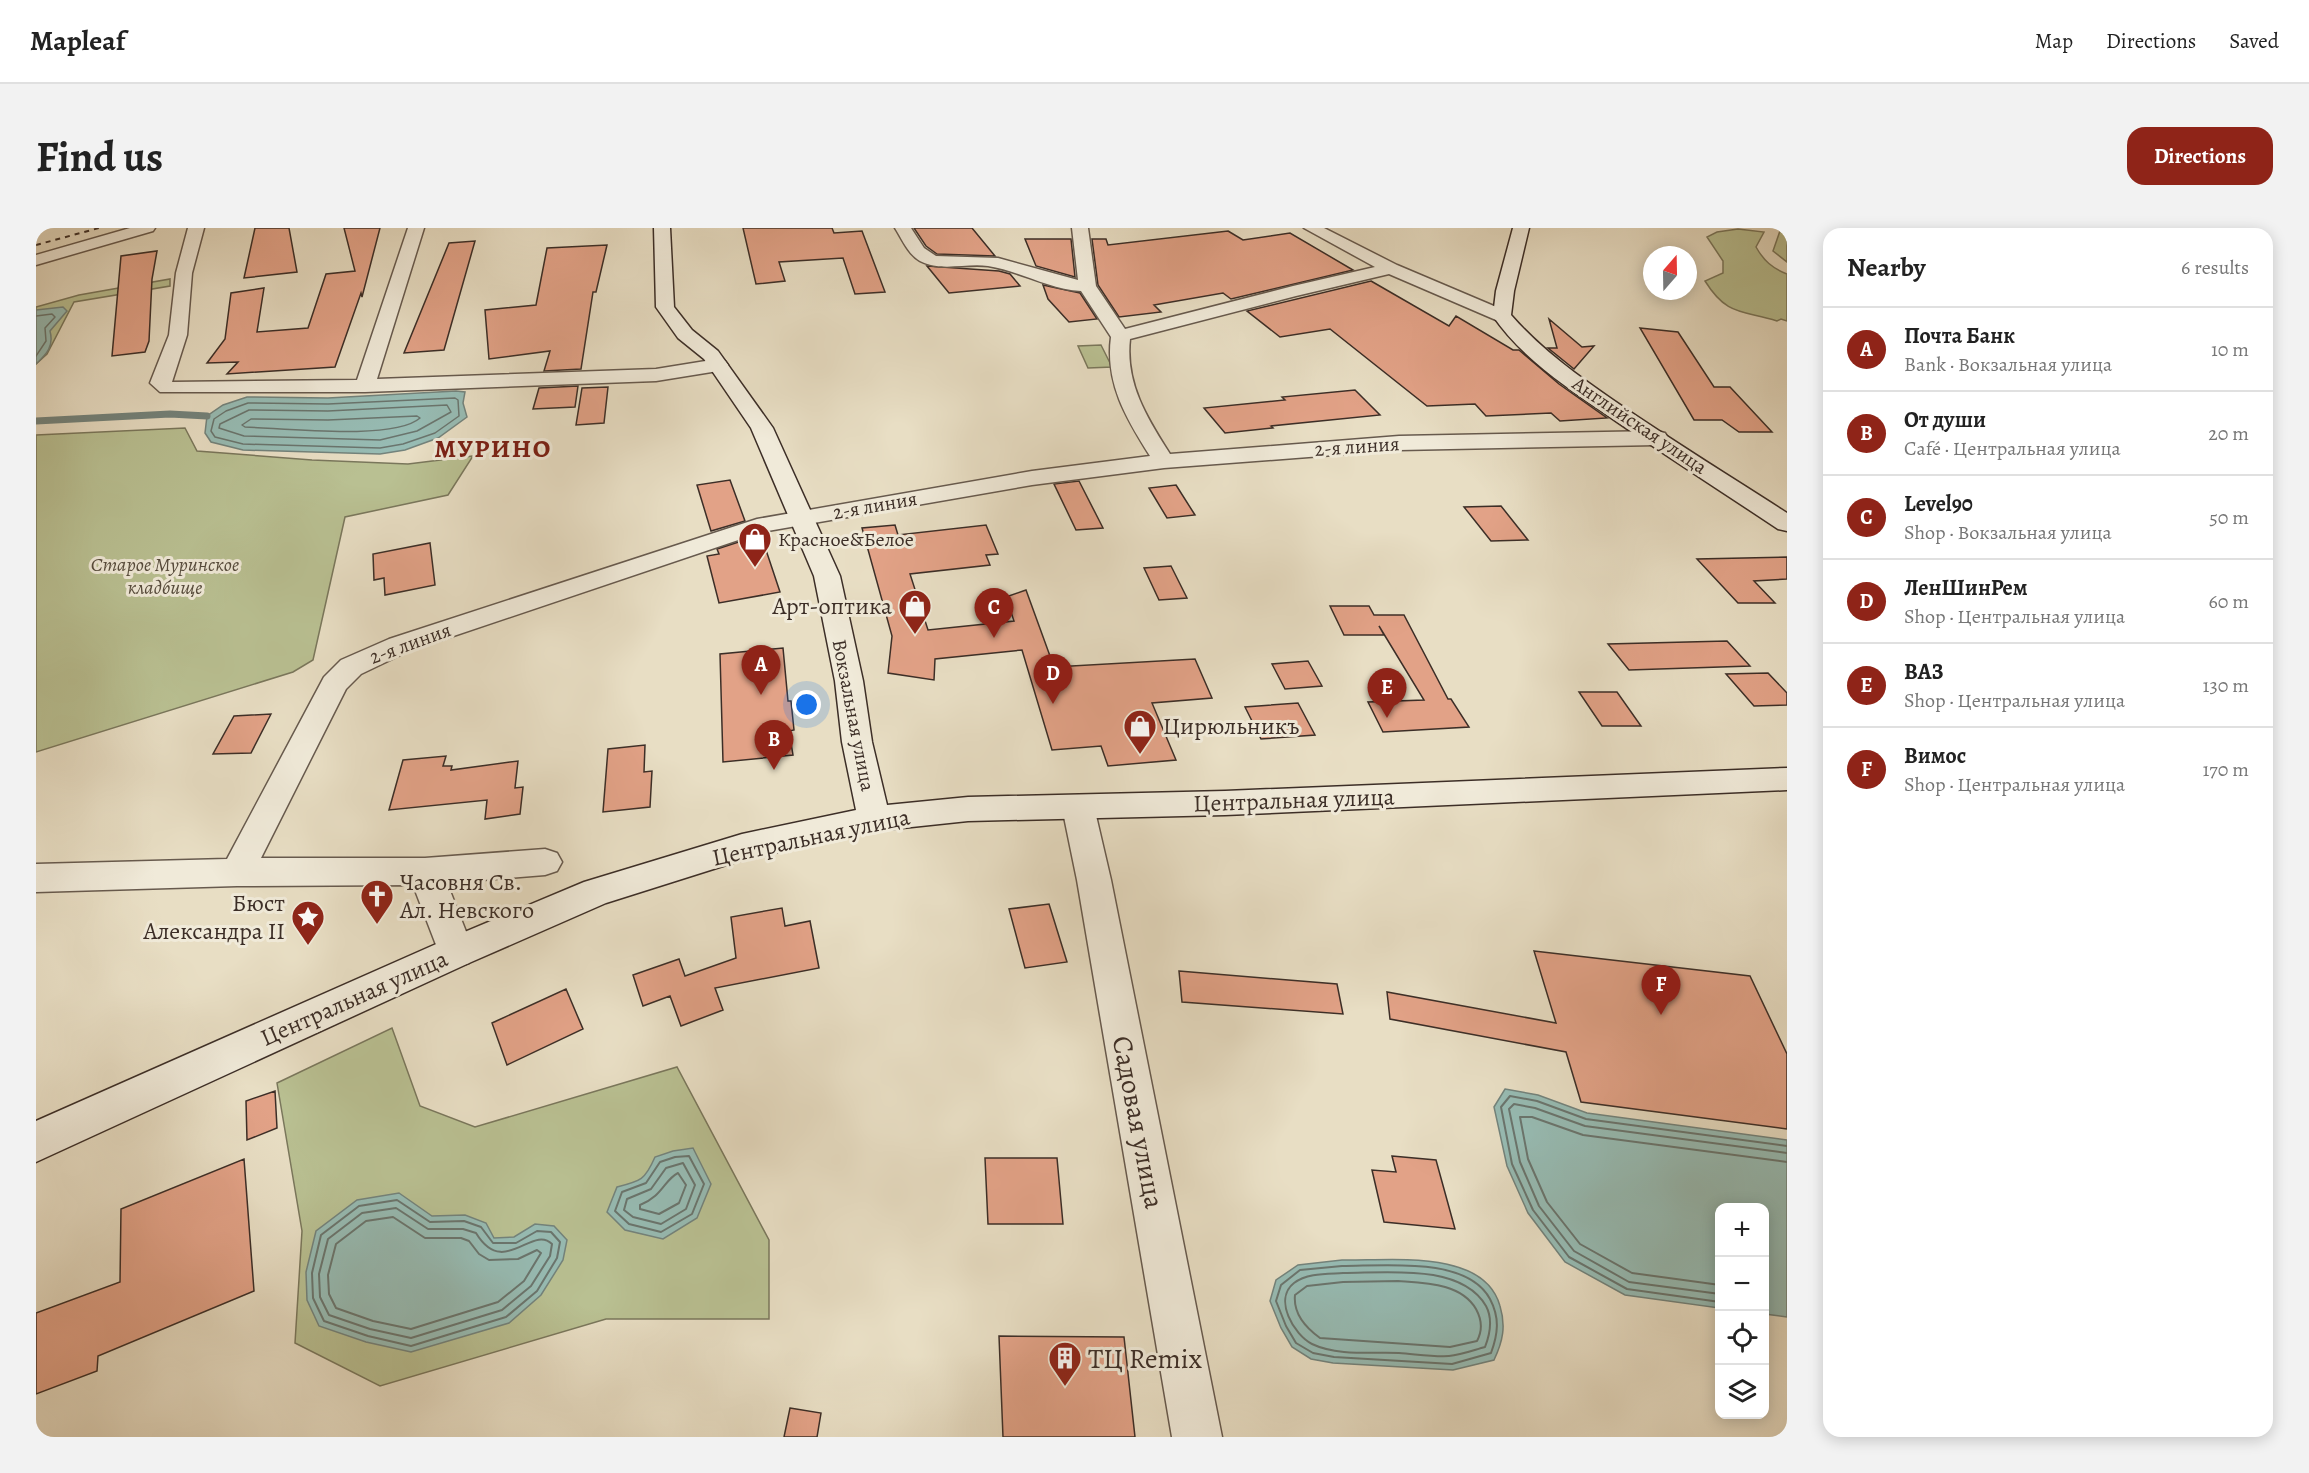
<!DOCTYPE html>
<html lang="en">
<head>
<meta charset="utf-8">
<style>
  :root { --surface:#fff; --page:#f2f2f2; --text:#222; --muted:#767676; --line:#e0e0e0; --accent:#8f2418 }
  body { margin:0; font-family:Alegreya,serif; background:var(--page); color:var(--text) }
  .controls { position:absolute; right:18px; bottom:18px; display:grid; overflow:hidden; border-radius:12px; box-shadow:0 3px 15px #0003 }
  .controls button { width:54px; height:54px; display:grid; place-items:center; padding:0; border:0; border-bottom:2px solid var(--line); background:var(--surface); color:var(--text); font:30px sans-serif }
  .compass { position:absolute; left:1607px; top:18px; width:54px; height:54px; border-radius:50%; background:var(--surface); box-shadow:0 3px 15px #0003; rotate:20deg }
  .you { position:absolute; left:771px; top:477px; width:21px; height:21px; margin:-15px; border:4px solid #fff; border-radius:50%; background:#1a73e8; box-shadow:0 0 0 9px #1a73e833 }
  .badge { display:grid; place-items:center; width:39px; height:39px; border-radius:50%; background:var(--accent); color:#fff; font-size:20px; font-weight:700 }
  .pin { position:absolute; translate:-50% -50px; filter:drop-shadow(0 2px 3px #0008) }
  .pin::after { content:''; position:absolute; top:32px; width:21px; height:18px; background:inherit; clip-path:polygon(0 0,100% 0,50% 100%) }
  .list { margin:0; padding:0; list-style:none }
  h2 { display:flex; justify-content:space-between; align-items:center; height:78px; margin:0; padding:0 24px; font-size:26px }
  h2 small { font-size:20px; font-weight:400; color:var(--muted) }
  .list li { display:grid; grid-template-columns:39px 1fr auto; gap:18px; align-items:center; box-sizing:border-box; height:84px; padding:0 24px; border-top:2px solid var(--line) }
  .list b { display:block; font-size:22px; white-space:nowrap }
  .list p { margin:0; font-size:20px; white-space:nowrap; color:var(--muted) }
  .list em { font-size:20px; font-style:normal; color:var(--muted) }
  .icon { flex:none; width:33px; height:33px; fill:none; stroke:currentColor; stroke-width:2; stroke-linecap:round; stroke-linejoin:round }
  .map { position:relative; flex:none; width:1751px; height:1209px; overflow:hidden; border-radius:18px }
  header { display:flex; align-items:center; gap:36px; box-sizing:border-box; height:84px; padding:0 30px; background:var(--surface); border-bottom:2px solid var(--line) }
  header strong { font-size:28px }
  nav { display:flex; gap:33px; margin-inline-start:auto; font-size:21px }
  .intro { display:flex; align-items:center; justify-content:space-between; box-sizing:border-box; height:144px; padding:0 36px }
  h1 { margin:0; font-size:42px }
  .button { padding:15px 27px; border-radius:18px; background:var(--accent); color:#fff; font-size:21px; font-weight:700 }
  main { display:flex; gap:36px; padding:0 36px }
  aside { flex:1; background:var(--surface); border-radius:18px; box-shadow:0 3px 15px #0003 }
  .map>svg:first-child { display:block }
  .green { fill:#b9c092; stroke:#7a775c; stroke-width:1.5 }
  .water { fill:#97bcb4; stroke:#73837c; stroke-width:1.5 }
  .lines { fill:none; stroke-linecap:round; stroke-linejoin:round }
  .shore-far1 { stroke:#6a756e; stroke-width:1.5 }
  .shore { stroke:#6a756e; stroke-width:2 }
  .stream { stroke:#73837c; stroke-width:7 }
  .building { fill:#e2a287; stroke:#3c2e27; stroke-width:1.5 }
  .street-casing { stroke:#675a4e; stroke-width:3 }
  .secondary-casing { stroke:#3c2e27; stroke-width:3 }
  .street { fill:#f0ead9; fill-rule:evenodd }
  .secondary { fill:#f0ead9; fill-rule:evenodd }
  .rail { stroke:#3c2e27; stroke-width:2; stroke-dasharray:5 5; stroke-linecap:butt }
  .labels { text-anchor:middle; stroke-width:6; stroke-linejoin:round; paint-order:stroke }
  .far-street-label { font-size:20px; fill:#3c2e27; stroke:#f0ead9 }
  .far-poi-label { font-size:20px; fill:#3c2e27; stroke:#f0ead9; text-anchor:start }
  .far-park-label { font-size:20px; font-style:italic; fill:#554b3c; stroke:#f0ead9 }
  .poi-label { font-size:24px; fill:#3c2e27; stroke:#f0ead9; text-anchor:end }
  .street-label { font-size:24px; fill:#3c2e27; stroke:#f0ead9 }
  .far-district-label { font-size:26px; font-weight:bold; letter-spacing:1.5px; fill:#7a1f14; stroke:#f0ead9 }
  .near-street-label { font-size:28px; fill:#3c2e27; stroke:#f0ead9 }
  .near-poi-label { font-size:28px; fill:#3c2e27; stroke:#f0ead9; text-anchor:start }
</style>
</head>
<body>
<header>
<strong>Mapleaf</strong>
<nav><a>Map</a><a>Directions</a><a>Saved</a></nav>
</header>
<div class="intro"><h1>Find us</h1><a class="button">Directions</a></div>
<main>
<div class="map">
<svg width="1751" height="1209" viewBox="0 0 1751 1209">
  <rect width="100%" height="100%" fill="#e8dec4"/>
  <filter id="stains"><feTurbulence type="fractalNoise" baseFrequency=".00333" numOctaves="4"/><feColorMatrix values="0 0 0 0 .2 0 0 0 0 .09 0 0 0 0 .02 0 0 0 .5 -.17"/></filter>
  <radialGradient id="worn" r=".72"><stop offset=".6" stop-color="#630" stop-opacity="0"/><stop offset="1" stop-color="#630" stop-opacity=".3"/></radialGradient>
  <path class="green" d="M1745,0h6v34l-14,-11z
    M1702,1l26,3 -8,15c8,14 16,21 31,27v47l-6,-2 -4,2c-36,-11 -50,-5 -72,-40l18,-8v-12l-16,-24 10,-5z
    M134,51v7l-96,16 -27,52 -11,10v-57l43,-12z
    M1065,117l11,22 -24,1 -10,-22z
    M149,200l12,23 115,9 96,4 65,-8 -25,39 -103,22 -32,143 -20,12 -257,80v-317z
    M356,800l28,78 55,21 202,-60 92,173v79h-163l-226,67 -85,-43 7,-112 -25,-148z"/>
  <path class="water" d="M27,79l4,4 -17,20c4,15 -3,23 -14,33v-54z
    M420,163l9,1 -2,11 4,14 -29,21 -33,12 -25,4 -137,-4 -32,-8 -6,-9 2,-17 16,-11 24,-8 81,1z
    M1469,861l33,6 49,18 200,27v177l-22,-3 -1,-106h-44l-1,100 -94,-13 -60,-33 -37,-49 -21,-47 -13,-59z
    M657,920l18,36 -14,34 -34,21 -38,-9 -18,-18 10,-25c24,-6 28,-7 38,-30l18,-6z
    M363,965l33,23 33,-1 21,8 8,15 20,-1 21,-13 19,2 13,14 -4,20 -22,35 -32,28 -98,29 -45,-10 -47,-16 -12,-26 -1,-28 10,-41 41,-31z
    M1306,1032c47,1 142,-12 158,46 6,20 3,35 -6,54l-41,10 -120,-7 -22,-4 -19,-12 -11,-19 -11,-27 6,-21 22,-15z"/>
  <g class="lines">
    <path class="shore-far1" d="M0,88l16,-2 3,3 -10,11 1,13 -10,15
      M419,170l3,2 1,16 -24,17 -32,11 -23,4 -137,-4 -28,-7 -4,-6 3,-12 12,-8 22,-8 80,1z
      M411,177l4,7 -34,19 -37,9 -136,-4 -25,-8 1,-4 29,-14 79,1z
      M381,188l3,2c-26,23 -138,10 -175,9l-3,-2 9,-6 77,1z"/>
    <path class="shore" d="M653,928l15,28 -12,30 -31,18 -32,-8 -14,-13 7,-19 24,-9 14,-21 15,-5z
      M647,935l12,22 -9,24 -25,15 -28,-7 -9,-7 3,-11 24,-10 15,-21z
      M642,945l8,12 -7,18 -20,11 -19,-5v-4c23,-9 24,-25 38,-32z
      M361,972l33,22 34,-1 17,6 12,16h23l21,-12 14,1 9,10 -3,16 -20,33 -31,26 -95,29 -43,-10 -44,-15 -11,-23 -1,-25 9,-38 38,-29z
      M360,980l32,21h35l13,4c28,46 56,-9 76,11l-2,12 -19,30 -29,24 -91,28 -41,-9 -41,-14 -9,-18 -1,-23 9,-35 34,-26z
      M357,989l32,21h36l8,3 10,13 10,6 29,-1 19,-9 4,3 -17,28 -26,21 -87,27 -38,-8 -37,-13 -7,-14 -1,-19 8,-31 30,-23z
      M1306,1038c42,0 125,-10 148,33 10,19 8,35 1,54l-39,11 -118,-7 -21,-4 -17,-10 -10,-17 -10,-25 5,-16 19,-15z
      M1307,1045c43,0 118,-10 143,33 7,13 4,28 -1,41 -11,3 -24,8 -36,9 -16,1 -34,-2 -50,-3 -27,-1 -62,3 -87,-9 -18,-9 -39,-45 -18,-61 13,-10 33,-9 49,-10z
      M1362,1053c27,2 63,2 78,28 6,11 7,21 1,32l-27,6 -130,-9c-14,-10 -27,-24 -25,-43l12,-9 36,-4z
      M1684,1057l-88,-12 -52,-29 -33,-42 -19,-43 -8,-42h12l51,18 204,27
      M1684,1066l-91,-12 -55,-31 -35,-45 -19,-44 -11,-53 5,-5 21,4 50,18 202,27
      M1684,1074l-93,-13 -58,-32 -36,-47 -21,-46 -11,-57 9,-11 27,5 49,18 201,27"/>
    <path class="stream" d="M0,193l134,-7 37,2"/>
  </g>
  <path class="building" d="M219,0h34l8,44 -53,6z
    M308,0h36l-18,69 -1,-4 -26,74 -108,7 11,-12 -31,1 18,-24 6,-46 33,-5 -7,44 51,-4 18,-54 29,-3z
    M707,0h89l2,5 28,-2 23,61 -30,2 -12,-36 -64,4 6,19 -29,3z
    M878,0h58l23,28 -58,-2 -11,-8z
    M1192,3l15,9 47,-7 63,37 -122,29 -8,-6 -69,12 7,7 -42,5 -21,-32 -6,-46h14l2,6z
    M989,11h46l4,38 -39,-11z
    M439,13l-31,109 -40,3 45,-110z
    M571,17l-11,47h-3l-12,77 -37,2 6,-20 -61,8 -4,-49 51,-5 11,-57z
    M121,23l-5,28 -3,62 -4,11 -33,4 9,-100z
    M891,38l72,5 11,3 10,12 -71,7z
    M1335,53l78,45 7,-10 57,34h6l40,34 48,34 -47,3 -9,-8 -65,3 -11,-12 -48,2 -97,-77 -50,8 -33,-26z
    M1007,57l37,8 17,26 -28,3 -21,-23z
    M1513,91l33,28 12,-1 -20,23 -26,-21h9z
    M1604,100l38,4 36,55h16l42,45h-33l-17,-12h-28z
    M542,158l-3,21 -42,2 6,-21z
    M572,159l-4,36 -28,2 6,-37z
    M1319,162l25,25 -109,11 2,2 -48,5 -21,-25 81,-8 -3,-3z
    M694,252l15,41 -34,10 -14,-46z
    M1043,253l24,47 -27,2 -22,-46z
    M1140,257l19,30 -28,3 -18,-30z
    M1465,278l27,34 -37,1 -27,-34z
    M859,297l3,10 88,-10 12,29 -12,1 4,10 -80,9 18,56 86,-9 -8,-24 20,-7 28,77 141,-8 17,39 -60,5 24,57 -68,6 -7,-20 -49,4 -30,-100 -87,9 -1,21 -46,-7 4,-37 -30,-108z
    M715,310l4,10 10,-1 15,45 -61,11 -12,-47 12,-2 -2,-5z
    M394,315l5,42 -50,10 -1,-17 -10,2 -1,-26z
    M1751,329v22l-33,2 21,22h-37l-41,-44z
    M1135,338l16,32 -28,2 -15,-32z
    M1294,378h39l5,9h30l44,84h3l18,28 -86,5 -15,-30 56,-2 -45,-74 5,9h-40z
    M1691,413l23,25 -121,4 -21,-26z
    M747,420l5,53h3l3,29 -5,1 4,24 -70,7 -3,-108z
    M1272,433l14,25 -37,3 -13,-25z
    M1732,445l19,20v12l-33,1 -28,-32z
    M1543,464h38l24,34h-39z
    M1262,475l17,32 -54,4 -16,-32z
    M235,486l-20,39 -38,1 21,-38z
    M609,517l-1,27 8,-1 -2,36 -47,5 5,-63z
    M410,528l-3,10h9l-1,4 67,-9 -3,27 8,-1 -3,27 -35,5 2,-19 -98,10 14,-50z
    M1013,676l18,58 -42,6 -16,-59z
    M746,680l3,18 25,-5 9,47 -104,20 8,22 -42,16 -11,-30 -27,10 -10,-31 46,-16 6,17 51,-18 -5,-41z
    M1498,723l216,25 37,78v75l-206,-27 -15,-50 -176,-33 -3,-27 169,31z
    M1143,743l158,13 6,30 -161,-12z
    M530,761l17,40 -76,36 -15,-42z
    M239,863l2,37 -30,12 -1,-39z
    M1356,928l44,4 19,69 -71,-7 -12,-52 24,2z
    M949,930h72l6,66h-75z
    M208,931l10,132 -156,65 -1,15 -61,23v-81l84,-31 1,-73z
    M963,1108l125,1 11,100h-132z
    M754,1180l31,5 -4,24h-33z"/>
  <g class="lines">
    <defs>
      <path id="street" d="M94,0h25l-2,3 -117,34v-10z
        M152,0h16l-12,45 -5,62 -15,47 185,-2 51,-152h16l-47,151 279,-10 62,-10 7,2 3,4 -3,4 -7,2 -62,10 -291,11h-205l-10,-9 19,-48 7,-62z
        M859,0h16l13,20 12,8 62,2 80,22 -6,-52h16l8,58 29,43 168,-43 82,-19 -71,-39h20l73,37 111,47 3,4 -3,4h-12l-107,-46 -93,22 -166,43c-5,44 17,79 40,115l229,-18 258,-5 8,2 3,5 -3,5 -8,2 -258,5 -235,18 -132,17 -270,47 -353,119 -48,23 -15,15 -85,169h164l120,-9 12,4 5,9 -5,9 -12,4 -98,8 27,69 -5,11 -13,4 -13,-4 -30,-78 -176,1 -201,6v-28l191,-5 97,-182 17,-17 48,-21 368,-120 275,-48 118,-15c-24,-38 -45,-73 -39,-119l-30,-46c-33,-2 -61,-20 -93,-25 -23,-3 -47,6 -68,-5 -12,-7 -18,-22 -25,-33z
        M1042,567l11,3 5,9 17,73 111,557h-50l-95,-557 -15,-73 5,-9z"/>
      <path id="secondary" d="M618,0h16l4,79 18,23 26,21 55,77 67,148 23,105 9,61 15,63 81,-8 257,-6 562,-23v22l-562,25 -257,6 -94,10 -132,29 -136,43 -137,60 -433,199v-41l407,-180 141,-59 158,-48 114,-24 -14,-68 -7,-61 -21,-105 -63,-148 -47,-69 -26,-21 -22,-31z
        M1477,0h16l-15,63 -3,24c34,39 76,67 118,96 52,35 105,68 158,102v18l-9,-2c-57,-38 -115,-75 -171,-114 -41,-28 -86,-58 -114,-99l3,-25z"/>
    </defs>
    <use href="#street" class="street-casing"/>
    <use href="#secondary" class="secondary-casing"/>
    <use href="#street" class="street"/>
    <use href="#secondary" class="secondary"/>
    <path class="rail" d="M0,17l63,-17"/>
  </g>
  <defs>
    <symbol id="shop-pin" viewBox="-11 -11 22 30"><path d="M0 17L-7.5 6A9.5 9.5 0 1 1 7.5 6Z" fill="#8f2418" stroke="#f0ead9"/><path d="M-5-2.5h2.3a2.7 3.5 0 0 1 5.4 0H5L5.5 6h-11ZM-1.5-2.5h3a1.5 2.3 0 0 0-3 0Z" fill="#fff"/></symbol>
    <symbol id="church-pin" viewBox="-11 -11 22 30"><path d="M0 17L-7.5 6A9.5 9.5 0 1 1 7.5 6Z" fill="#8f2418" stroke="#f0ead9"/><path d="M-1.2-6h2.4v3.5h3.3v2.4h-3.3V6h-2.4V-.1h-3.3v-2.4h3.3Z" fill="#fff"/></symbol>
    <symbol id="sight-pin" viewBox="-11 -11 22 30"><path d="M0 17L-7.5 6A9.5 9.5 0 1 1 7.5 6Z" fill="#8f2418" stroke="#f0ead9"/><path d="M0-6L1.8-2.2L6-1.7L2.9 1.2L3.7 5.4L0 3.3L-3.7 5.4L-2.9 1.2L-6-1.7L-1.8-2.2Z" fill="#fff"/></symbol>
    <symbol id="building-pin" viewBox="-11 -11 22 30"><path d="M0 17L-7.5 6A9.5 9.5 0 1 1 7.5 6Z" fill="#8f2418" stroke="#f0ead9"/><path d="M-4-6H4V6H1V3H-1V6H-4ZM-2.5-4.3h1.7v1.8h-1.7ZM.8-4.3h1.7v1.8H.8ZM-2.5-1h1.7V.8h-1.7ZM.8-1h1.7V.8H.8Z" fill="#fff"/></symbol>
  </defs>
  <g fill-rule="evenodd">
    <use href="#shop-pin" x="700" y="292" width="38" height="52"/>
    <use href="#shop-pin" x="860" y="359" width="38" height="52"/>
    <use href="#shop-pin" x="1085" y="479" width="38" height="52"/>
    <use href="#church-pin" x="322" y="649" width="38" height="52"/>
    <use href="#sight-pin" x="253" y="670" width="38" height="52"/>
    <use href="#building-pin" x="1010" y="1111" width="38" height="52"/>
  </g>
  <g class="labels">
    <g class="far-street-label">
      <text transform="translate(1604 197) rotate(34)" y="7">Английская улица</text>
      <text transform="translate(1321 218) rotate(-4)" y="7">2-я линия</text>
      <text transform="translate(839 277) rotate(-10)" y="7">2-я линия</text>
      <text transform="translate(374 415) rotate(-20)" y="7">2-я линия</text>
      <text transform="translate(818 487) rotate(79)" y="7">Вокзальная улица</text>
    </g>
    <g class="far-poi-label">
      <text x="742" y="318">Красное&amp;Белое</text>
    </g>
    <g class="far-park-label">
      <text x="129" y="343">Старое Муринское<tspan x="129" dy="23">кладбище</tspan></text>
    </g>
    <g class="poi-label">
      <text x="856" y="386">Арт-оптика</text>
      <text x="1127" y="506" text-anchor="start">Цирюльникъ</text>
      <text x="364" y="662" text-anchor="start">Часовня Св.<tspan x="364" dy="28">Ал. Невского</tspan></text>
      <text x="249" y="683">Бюст<tspan x="249" dy="28">Александра II</tspan></text>
    </g>
    <g class="street-label">
      <text transform="translate(1258 572) rotate(-2)" y="8">Центральная улица</text>
      <text transform="translate(775 609) rotate(-12)" y="8">Центральная улица</text>
      <text transform="translate(318 770) rotate(-24)" y="8">Центральная улица</text>
    </g>
    <g class="far-district-label">
      <text x="457" y="229">МУРИНО</text>
    </g>
    <g class="near-street-label">
      <text transform="translate(1103 894) rotate(79)" y="10">Садовая улица</text>
    </g>
    <g class="near-poi-label">
      <text x="1052" y="1140">ТЦ Remix</text>
    </g>
  </g>
  <rect width="100%" height="100%" filter="url(#stains)"/>
  <rect width="100%" height="100%" fill="url(#worn)"/>
</svg>
<div class="controls">
<button>+</button>
<button>−</button>
<button><svg class="icon" aria-label="locate" viewBox="0 0 24 24"><circle cx="12" cy="12" r="6"/><path d="M12 2v4M12 18v4M2 12h4M18 12h4"/></svg></button>
<button><svg class="icon" aria-label="layers" viewBox="0 0 24 24"><path d="M12 4l9 5-9 5-9-5zM3 14l9 5 9-5"/></svg></button>
</div>
<svg class="compass" viewBox="-18 -18 36 36"><path d="M0-13l5 13h-10z" fill="#e53935"/><path d="M0 13l5-13h-10z" fill="#767676"/></svg>
<div class="you"></div>
<div class="pin badge" style="left:725px;top:467px">A</div>
<div class="pin badge" style="left:738px;top:542px">B</div>
<div class="pin badge" style="left:958px;top:410px">C</div>
<div class="pin badge" style="left:1017px;top:476px">D</div>
<div class="pin badge" style="left:1351px;top:490px">E</div>
<div class="pin badge" style="left:1625px;top:787px">F</div>
</div>
<aside>
<h2>Nearby<small>6 results</small></h2>
<ul class="list">
<li><span class="badge">A</span><div><b>Почта Банк</b><p>Bank · Вокзальная улица</p></div><em>10 m</em></li>
<li><span class="badge">B</span><div><b>От души</b><p>Café · Центральная улица</p></div><em>20 m</em></li>
<li><span class="badge">C</span><div><b>Level90</b><p>Shop · Вокзальная улица</p></div><em>50 m</em></li>
<li><span class="badge">D</span><div><b>ЛенШинРем</b><p>Shop · Центральная улица</p></div><em>60 m</em></li>
<li><span class="badge">E</span><div><b>ВАЗ</b><p>Shop · Центральная улица</p></div><em>130 m</em></li>
<li><span class="badge">F</span><div><b>Вимос</b><p>Shop · Центральная улица</p></div><em>170 m</em></li>
</ul>
</aside>
</main>
</body>
</html>
